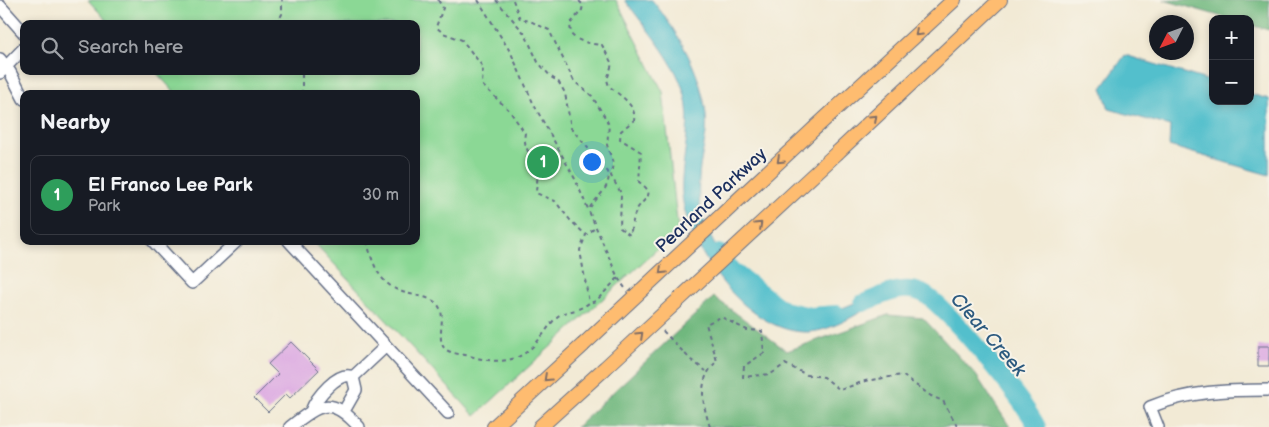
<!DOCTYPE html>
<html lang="en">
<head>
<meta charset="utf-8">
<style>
  :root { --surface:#171b24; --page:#242831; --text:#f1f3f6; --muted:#9ea1a6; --line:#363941; --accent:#c8321e }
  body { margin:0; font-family:"Balsamiq Sans",sans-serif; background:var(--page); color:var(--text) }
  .controls { position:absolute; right:15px; top:15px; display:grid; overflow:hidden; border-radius:10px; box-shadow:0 2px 8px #0003 }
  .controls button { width:45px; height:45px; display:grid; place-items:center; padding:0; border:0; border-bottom:1px solid var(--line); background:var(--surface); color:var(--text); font:25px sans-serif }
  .compass { position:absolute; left:1149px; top:15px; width:45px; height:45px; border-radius:50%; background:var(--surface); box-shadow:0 2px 8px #0003; rotate:228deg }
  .you { position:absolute; left:591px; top:161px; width:18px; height:18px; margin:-12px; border:4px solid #fff; border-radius:50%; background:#1a73e8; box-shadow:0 0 0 8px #1a73e833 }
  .badge { display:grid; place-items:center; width:32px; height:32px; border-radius:50%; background:var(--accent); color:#fff; font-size:16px; font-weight:700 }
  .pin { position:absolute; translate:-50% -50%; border:2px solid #fff; box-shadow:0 1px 5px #0006 }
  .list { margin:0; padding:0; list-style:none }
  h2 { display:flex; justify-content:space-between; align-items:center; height:65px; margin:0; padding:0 20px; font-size:21px }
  h2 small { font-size:16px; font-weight:400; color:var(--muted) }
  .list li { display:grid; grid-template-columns:32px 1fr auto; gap:15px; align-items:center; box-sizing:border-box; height:80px; margin:0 10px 10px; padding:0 10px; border:1px solid var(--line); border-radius:10px }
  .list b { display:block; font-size:19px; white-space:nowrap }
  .list p { margin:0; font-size:16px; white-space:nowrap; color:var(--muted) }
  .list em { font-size:16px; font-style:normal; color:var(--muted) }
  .icon { flex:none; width:28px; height:28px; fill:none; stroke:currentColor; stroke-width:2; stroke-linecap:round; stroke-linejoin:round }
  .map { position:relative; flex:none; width:1269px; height:427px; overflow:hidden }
  .search { position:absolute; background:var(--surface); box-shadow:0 2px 8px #0003; left:20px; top:20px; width:400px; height:55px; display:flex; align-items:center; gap:12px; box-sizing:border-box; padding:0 18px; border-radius:10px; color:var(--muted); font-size:19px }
  .panel { position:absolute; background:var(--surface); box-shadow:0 2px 8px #0003; left:20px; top:90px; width:400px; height:155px; border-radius:10px }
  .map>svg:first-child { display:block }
  .green { fill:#8bd895; stroke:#53847a }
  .forest { fill:#70b87e; stroke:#46746e }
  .water { fill:#52bfcc; stroke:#367795 }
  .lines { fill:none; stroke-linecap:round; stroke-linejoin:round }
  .river { stroke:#52bfcc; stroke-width:18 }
  .building { fill:#d9a1e1 }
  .minor-casing { stroke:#667088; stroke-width:14 }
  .major-casing { stroke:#667088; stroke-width:16 }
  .path { stroke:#667088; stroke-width:2; stroke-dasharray:4 4; stroke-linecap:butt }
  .minor { stroke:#fff; stroke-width:11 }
  .major { stroke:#febc70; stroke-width:14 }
  .major-bridge-casing { stroke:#667088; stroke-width:16; stroke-linecap:butt }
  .major-bridge { stroke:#febc70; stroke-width:14 }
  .oneway { stroke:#816e66 }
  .labels { text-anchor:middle; stroke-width:4; stroke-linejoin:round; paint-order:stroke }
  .street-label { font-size:18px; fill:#1b2f5e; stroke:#f7f3e8 }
  .water-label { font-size:19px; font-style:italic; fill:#2c5a7f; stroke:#f7f3e8 }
</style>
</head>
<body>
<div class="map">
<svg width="1269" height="427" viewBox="0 0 1269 427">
  <rect width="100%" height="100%" fill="#f7f3e8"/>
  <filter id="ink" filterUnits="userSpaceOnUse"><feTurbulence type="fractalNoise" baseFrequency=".02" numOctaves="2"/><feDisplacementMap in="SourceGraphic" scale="10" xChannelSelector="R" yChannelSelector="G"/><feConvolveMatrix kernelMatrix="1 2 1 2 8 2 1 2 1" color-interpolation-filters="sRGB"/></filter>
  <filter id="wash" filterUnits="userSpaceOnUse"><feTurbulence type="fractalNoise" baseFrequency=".0096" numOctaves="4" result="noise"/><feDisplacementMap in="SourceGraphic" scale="20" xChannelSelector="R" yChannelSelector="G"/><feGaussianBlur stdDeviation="1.12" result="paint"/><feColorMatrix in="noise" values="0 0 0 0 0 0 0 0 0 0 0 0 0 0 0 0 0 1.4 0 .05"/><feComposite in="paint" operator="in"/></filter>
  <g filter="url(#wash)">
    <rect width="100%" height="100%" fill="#f2ead5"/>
    <path class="green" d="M88,0h528l47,92 15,138 -203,186 -162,-175h103v-147h-240l-21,-23h261v-47h-306z"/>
    <path class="forest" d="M1164,0h105v30l-19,-5v-6h-20z
      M714,297l73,54 101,-36 35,3 53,57 34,52h-434z"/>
    <path class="water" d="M625,0h27c26,32 50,73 54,115 3,21 -7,44 -7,65 -1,10 0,24 3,34 11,39 54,104 100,105 21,0 61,-21 83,-28l-1,8c-23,12 -50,32 -76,33 -60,2 -122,-84 -126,-138 -2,-33 12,-69 2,-102 -11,-34 -38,-63 -59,-92z
      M1125,55l88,27v19h37v-7l19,5v76l-100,-29 1,-20 -61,-17 -7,-21z"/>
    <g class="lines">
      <path class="river" d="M719,253l12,17 52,40 28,6 26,-2
        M863,303c19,-7 38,-19 59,-10 22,10 104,110 115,134"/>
    </g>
    <g id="blocks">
      <path class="building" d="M291,342l28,28 -29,28 -4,-4 -18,18 -14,-14 24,-24 -10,-10z
        M1258,346h11v20h-11z"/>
    </g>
  </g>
  <g filter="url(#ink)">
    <use href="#blocks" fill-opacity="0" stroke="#667088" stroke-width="1"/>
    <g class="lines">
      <defs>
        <path id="minor" d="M0,6l24,27
          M0,59l10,13 14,27
          M0,73l24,-25
          M153,241l39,42 45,-42
          M289,241l159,172
          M353,377l33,-31
          M311,411c5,-13 27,-41 42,-34l3,13 -12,21
          M290,427c31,-24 41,-31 69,0
          M1158,427l-8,-20c39,-16 77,-17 119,-17"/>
        <path id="major" d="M816,127l138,-127
          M838,152l162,-152
          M494,427l89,-82
          M540,427l64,-58"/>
      </defs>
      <use href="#minor" class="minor-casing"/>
      <use href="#major" class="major-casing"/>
      <path class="path" d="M438,0l5,8 -7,19 7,6 19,7 21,27 -1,18 27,25 16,23c-3,14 10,28 12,43 1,5 -1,11 -1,17l19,8 15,19 16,15
        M478,0l33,53 23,52 41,74 43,99 -22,23 -7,2
        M496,0l29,34 13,28 13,15 7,4 7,12 6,35 37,44c4,17 -14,26 -20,39
        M513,0l7,19 10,2 19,9 25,51 18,15 14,23 3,6 -2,20 6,18 -2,13 10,17 -1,35 10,7c2,-8 3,-17 6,-24 6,-13 23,-15 3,-29l2,-30 -21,-13 1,-8 13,-11c3,-15 -15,-25 -25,-34l-2,-6 5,-16 -10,-19c-10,-1 -25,-3 -31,-11l-1,-10 12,-14 1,-5 -5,-5
        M277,24l5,-10v-14
        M302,94v-23
        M367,241c6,26 14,47 43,53 8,2 18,3 25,8 15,12 -1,35 10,47 6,5 18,5 25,7 30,9 52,7 71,-19 5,-6 11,-16 17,-21 8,-6 18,-3 31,-13l-9,-53 6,-15 9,-7
        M618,278l7,10
        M663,331l28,29 15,11
        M710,427c-8,-25 -13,-47 7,-66l-11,-37 15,-7 26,13 15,1 2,22 -20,13 -1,11 28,-3 14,-10 22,11 17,2 16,13 25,-9 37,-6 29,21 12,5 15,26"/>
      <use href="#minor" class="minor"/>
      <use href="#major" class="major"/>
      <defs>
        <path id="major-bridge" d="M583,345l233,-218
          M604,369l234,-217"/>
      </defs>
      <use href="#major-bridge" class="major-bridge-casing"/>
      <use href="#major-bridge" class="major-bridge"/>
    </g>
    <defs><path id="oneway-chevron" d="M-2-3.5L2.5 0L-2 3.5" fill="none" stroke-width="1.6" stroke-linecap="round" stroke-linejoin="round" transform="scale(1.25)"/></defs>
    <g class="oneway">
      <use href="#oneway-chevron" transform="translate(918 33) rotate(137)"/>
      <use href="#oneway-chevron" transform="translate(874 118) rotate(-43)"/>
      <use href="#oneway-chevron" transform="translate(780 160) rotate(137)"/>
      <use href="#oneway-chevron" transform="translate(759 225) rotate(-43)"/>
      <use href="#oneway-chevron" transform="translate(662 271) rotate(137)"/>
      <use href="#oneway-chevron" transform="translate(640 335) rotate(-43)"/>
      <use href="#oneway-chevron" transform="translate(547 378) rotate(137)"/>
    </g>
  </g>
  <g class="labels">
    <g class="street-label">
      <text transform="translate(711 200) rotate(-43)" y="6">Pearland Parkway</text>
    </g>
    <g class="water-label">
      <text transform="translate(989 334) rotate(49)" y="7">Clear Creek</text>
    </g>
  </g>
</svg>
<div class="controls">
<button>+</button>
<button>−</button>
</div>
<svg class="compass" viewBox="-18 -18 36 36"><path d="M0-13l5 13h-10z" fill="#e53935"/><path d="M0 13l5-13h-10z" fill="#9ea1a6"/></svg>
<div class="you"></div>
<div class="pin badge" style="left:543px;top:162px;background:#2e9e5b">1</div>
<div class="search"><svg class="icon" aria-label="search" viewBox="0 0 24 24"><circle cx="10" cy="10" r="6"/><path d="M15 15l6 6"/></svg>Search here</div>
<section class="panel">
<h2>Nearby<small></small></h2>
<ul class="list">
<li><span class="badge" style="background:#2e9e5b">1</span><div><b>El Franco Lee Park</b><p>Park</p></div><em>30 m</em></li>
</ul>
</section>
</div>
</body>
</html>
